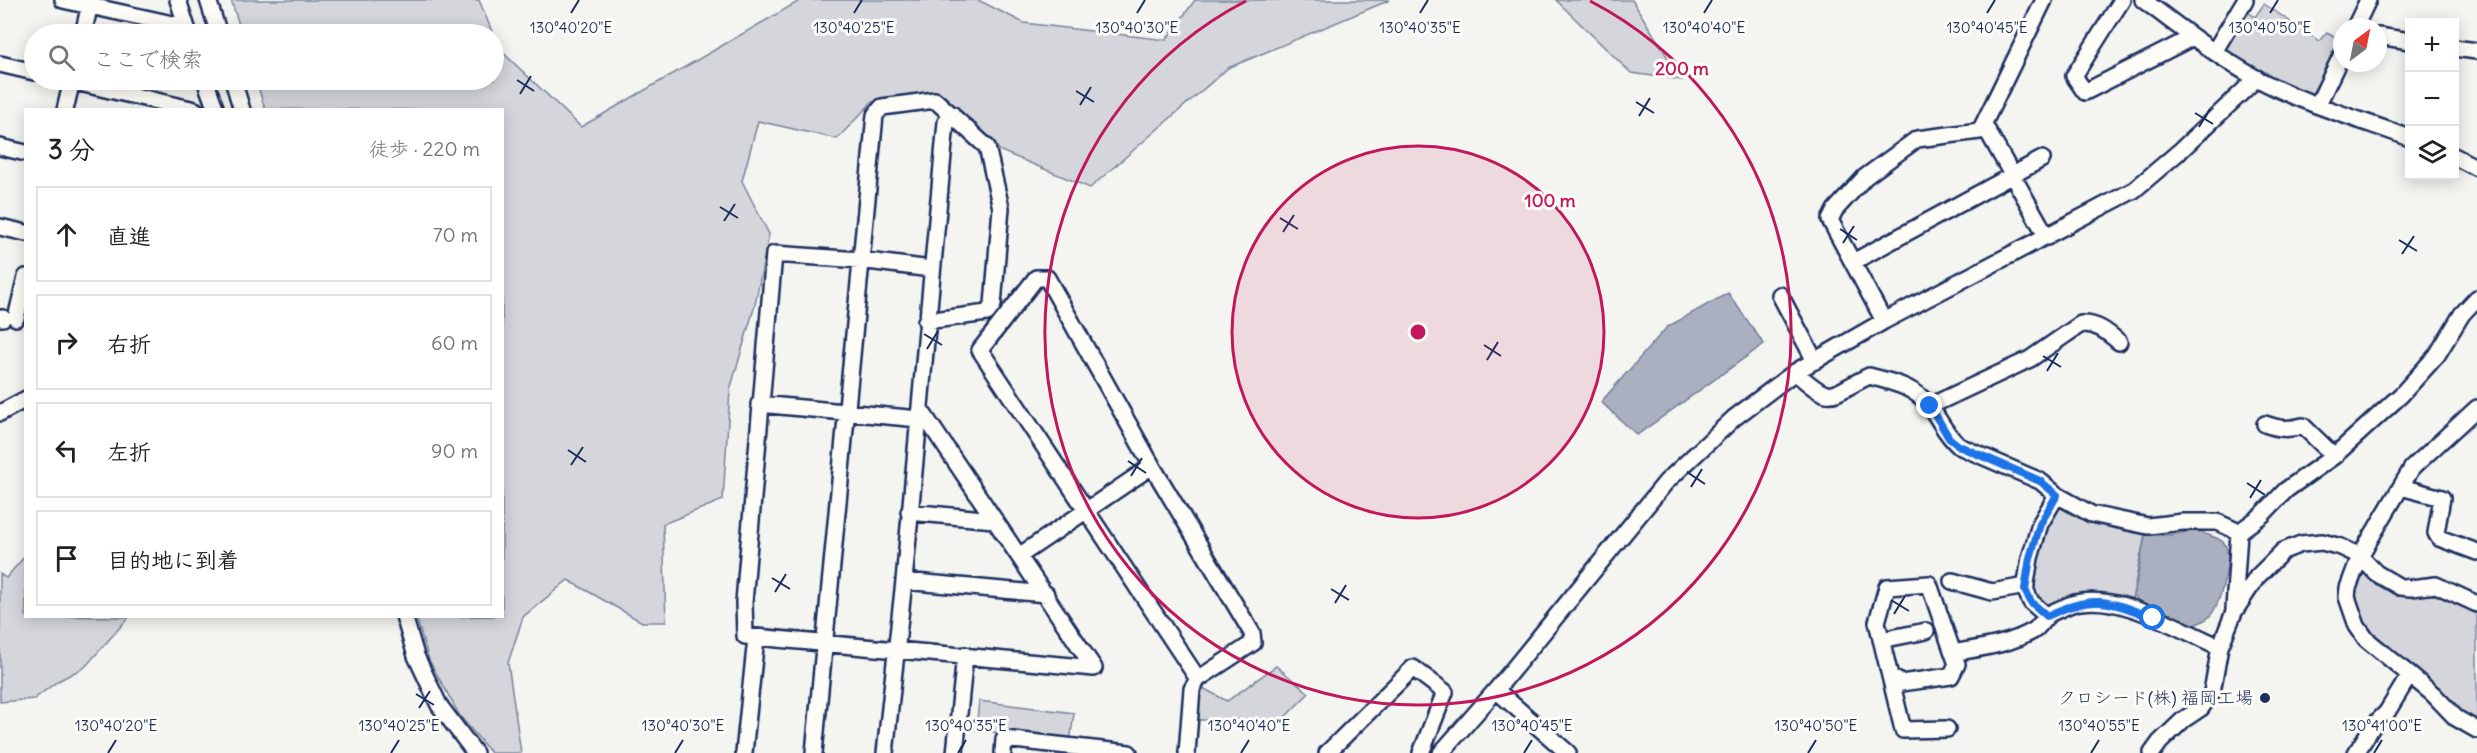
<!DOCTYPE html>
<html lang="ja">
<head>
<meta charset="utf-8">
<style>
  :root { --surface:#fff; --page:#f6f6f6; --text:#202124; --muted:#757577; --line:#e0e0e0 }
  body { margin:0; font-family:Delius,"Klee One",sans-serif; background:var(--page); color:var(--text) }
  .controls { position:absolute; right:18px; top:18px; display:grid; overflow:hidden; border-radius:0px; box-shadow:0 3px 15px #0003 }
  .controls button { width:54px; height:54px; display:grid; place-items:center; padding:0; border:0; border-bottom:2px solid var(--line); background:var(--surface); color:var(--text); font:30px sans-serif }
  .compass { position:absolute; left:2333px; top:18px; width:54px; height:54px; border-radius:50%; background:var(--surface); box-shadow:0 3px 15px #0003; rotate:32deg }
  .stop { position:absolute; width:18px; height:18px; margin:-14px; border:4px solid #1a73e8; border-radius:50%; background:#fff }
  .stop.end { background:#1a73e8; border-color:#fff; box-shadow:0 2px 6px #0008 }
  .list { margin:0; padding:0; list-style:none }
  h2 { display:flex; justify-content:space-between; align-items:center; height:78px; margin:0; padding:0 24px; font-size:26px }
  h2 small { font-size:20px; font-weight:400; color:var(--muted) }
  .list li { display:grid; grid-template-columns:39px 1fr auto; gap:18px; align-items:center; box-sizing:border-box; height:96px; margin:0 12px 12px; padding:0 12px; border:2px solid var(--line); border-radius:0px }
  .list b { display:block; font-size:22px; white-space:nowrap }
  .list em { font-size:20px; font-style:normal; color:var(--muted) }
  .icon { flex:none; width:33px; height:33px; fill:none; stroke:currentColor; stroke-width:2; stroke-linecap:round; stroke-linejoin:round }
  .map { position:relative; flex:none; width:2477px; height:753px; overflow:hidden }
  .search { position:absolute; background:var(--surface); box-shadow:0 3px 15px #0003; left:24px; top:24px; width:480px; height:66px; display:flex; align-items:center; gap:15px; box-sizing:border-box; padding:0 21px; border-radius:33px; color:var(--muted); font-size:22px }
  .panel { position:absolute; background:var(--surface); box-shadow:0 3px 15px #0003; left:24px; top:108px; width:480px; height:510px; border-radius:0px }
  .map>svg:first-child { display:block }
  .green { fill:#d4d6db; stroke:#78829c; stroke-width:1.5 }
  .water { fill:#aab0bf; stroke:#717c98; stroke-width:1.5 }
  .lines { fill:none; stroke-linecap:round; stroke-linejoin:round }
  .minor-casing { stroke:#1b2f5e; stroke-width:20 }
  .minor { stroke:#fdfcf7; stroke-width:15 }
  .route { stroke:#1a73e8; stroke-width:8 }
  .ticks { fill:none; stroke:#1b2f5e; stroke-width:2 }
  .ring { fill:none; stroke:#c2185b; stroke-width:3 }
  .poi-dot { fill:#1b2f5e; stroke:#fdfcf7; stroke-width:2 }
  .labels { text-anchor:middle; stroke-width:6; stroke-linejoin:round; paint-order:stroke }
  .poi-label { font-size:18px; fill:#1b2f5e; stroke:#fdfcf7; text-anchor:end }
  .ticks-label { font-size:15px; text-anchor:middle; fill:#1b2f5e; stroke:#fdfcf7; stroke-width:6; stroke-linejoin:round; paint-order:stroke }
  .centre { fill:#c2185b; stroke:#fdfcf7; stroke-width:3 }
  .ring-label { font-size:18px; text-anchor:middle; font-weight:bold; fill:#c2185b; stroke:#fdfcf7; stroke-width:6; stroke-linejoin:round; paint-order:stroke }
</style>
</head>
<body>
<div class="map">
<svg width="2477" height="753" viewBox="0 0 2477 753">
  <rect width="100%" height="100%" fill="#f4f4f1"/>
  <filter id="ink" filterUnits="userSpaceOnUse"><feTurbulence type="fractalNoise" baseFrequency=".0167" numOctaves="2"/><feDisplacementMap in="SourceGraphic" scale="12" xChannelSelector="R" yChannelSelector="G"/><feConvolveMatrix kernelMatrix="1 2 1 2 8 2 1 2 1" color-interpolation-filters="sRGB"/></filter>
  <g filter="url(#ink)">
    <path class="green" d="M231,0h248l14,34h-251z
      M801,0h177l46,23 142,17 29,-40h195l-162,68 -138,120 -89,-37 -66,-55 -63,6 -35,37 -79,-18 -16,60 27,53 -14,71 -25,85 -7,110 -60,24 3,98h-24l-74,-42 -45,37 -15,46 13,90h-30l-31,-37 -31,-56 -13,-43 86,-1v-506l-237,-1 -9,-29h238v-43l3,10 84,80z
      M1556,0h76l50,80 -51,-7z
      M2264,4l55,37 8,-9 15,9 -31,54 -26,-10 -56,-32 -5,-5 20,-39 11,8z
      M2059,507l31,16 55,12 -14,69c-35,-18 -50,-8 -84,3 -31,-17 -4,-74 7,-99z
      M25,556l1,60 103,1 -44,50 -27,14 -24,18 -34,3v-128l6,4z
      M2362,563l13,15 59,9 43,21v113l-19,-12 -94,-81 -11,-29z
      M1276,666l33,27 -27,27h-85v-26l4,-7 26,14z
      M979,701l95,12 -4,29 -94,-12z"/>
    <path class="water" d="M1728,293l36,51 -127,91 -36,-33 66,-75z
      M2198,530c8,6 24,7 28,16 6,14 -6,60 -17,71 -5,5 -15,8 -22,10l-41,-19 -12,-12 11,-61h26z"/>
    <g class="lines">
      <defs>
        <path id="minor" d="M63,0l123,27
          M178,0l11,34
          M208,0l11,34
          M2122,0l-48,76 11,16 108,-55
          M2143,0c37,27 73,56 113,78 48,26 103,41 154,60
          M2355,27l13,-27
          M83,34l8,-34
          M2378,36l32,5
          M2454,48l23,3
          M2214,52l31,-52
          M0,64l34,8
          M67,80l128,30
          M205,80l11,30
          M233,80l9,30
          M2318,104l24,-50
          M65,110l7,-30
          M1980,131l64,-131
          M0,147l26,6
          M2454,156l23,12
          M0,227l26,6
          M1853,262l189,-103
          M1780,295l35,66
          M0,318h3
          M16,318l10,-41
          M1884,321l-54,-101 5,-10 30,-33 52,-38 70,-9 60,107
          M1795,372c39,34 32,24 74,4 24,6 47,11 62,32 10,14 15,27 28,38l81,35 17,14 34,19 57,12 35,-4h34l22,10
          M759,404l160,15
          M1930,406l100,-47 51,-35c16,-1 26,8 38,18
          M2477,408l-65,60 -52,88 -12,32 -1,9 10,29 9,13 67,55 23,24 21,12
          M920,409l174,259 -349,-32 -1,-34 30,-348 86,6 71,9
          M0,413l26,-14
          M2265,424c14,5 23,6 38,2l31,30
          M2401,487l41,11 -6,35 3,5 38,14
          M909,512l85,8
          M1019,556l133,-90
          M904,581l142,13
          M1952,581l40,11 34,-6
          M2234,609l5,-77 23,-17 24,-25 48,-34 67,-61 36,-40 25,-41 15,-16
          M404,616l12,40 23,49 36,48
          M2047,616l-16,-14 -6,-13 5,-31 10,-34 17,-29
          M1881,640l45,-9
          M1953,653l-24,-69 -42,3 -10,35 13,54 11,7 50,-7 6,-12 -4,-11c27,-5 55,-8 80,-22 7,-4 9,-11 15,-16 5,-4 15,-7 21,-10 46,-16 109,24 151,42
          M1890,676l13,54 44,-1
          M1496,690l72,63
          M744,753l12,-115
          M814,753l61,-638 7,-8 53,-7 52,47 14,61 -8,97 -6,8 -61,8
          M885,753l19,-172 42,-459 6,-8
          M955,753l10,-98
          M1003,753l1,-14 125,14
          M1187,753l5,-64 6,-10 55,-36 -1,-10 -100,-167 -105,-188h-11l-56,72 218,329
          M1327,753l86,-85 32,24 -24,61
          M1441,753l55,-63 170,-208 68,-64 61,-46 89,-51 250,-131 47,-40 76,-72
          M2152,753l8,-11 23,-22 18,-12 11,-16 8,-45 14,-35 23,-35 26,-26 18,-7 21,-2 19,5 19,9 16,17 24,14 11,1 25,-3 41,19
          M2356,753l16,-26 15,-15 22,-36"/>
      </defs>
      <use href="#minor" class="minor-casing"/>
      <use href="#minor" class="minor"/>
    </g>
  </g>
  <g class="lines" filter="url(#ink)">
    <path class="route" d="M1930,406l19,32 10,8 81,35 17,14 -17,29 -10,34 -5,31 6,13 16,14c45,-22 61,-16 106,2"/>
  </g>
  <path class="ticks" d="M571,13l8,-13M854,13l8,-13M1137,13l8,-13M1420,13l8,-13M1704,13l8,-13M1987,13l8,-13M2270,13l8,-13M517,80l17,11M1076,91l18,11M520,94l11,-18M1636,102l18,11M1080,105l11,-18M2195,113l18,11M1639,116l11,-18M2199,127l11,-18M720,207l18,11M1280,218l18,11M724,221l11,-17M1840,229l17,11M1283,232l11,-17M2399,240l18,11M1843,243l11,-17M2402,254l12,-18M924,334l18,11M1484,345l17,11M927,349l11,-18M2043,356l18,11M1487,360l11,-18M2047,371l11,-18M568,450l18,12M1128,461l18,12M571,465l12,-18M1687,472l18,12M1131,476l11,-18M2247,483l18,12M1691,487l11,-18M2250,498l11,-18M772,578l18,11M1331,589l18,11M775,592l11,-18M1891,600l18,11M1335,603l11,-18M1894,614l11,-18M416,694l18,11M419,708l11,-17M108,753l8,-13M391,753l8,-13M675,753l8,-13M958,753l8,-13M1241,753l8,-13M1524,753l8,-13M1808,753l8,-13M2091,753l8,-13M2374,753l8,-13"/>
  <circle cx="1418" cy="332" r="186" fill="#c2185b" fill-opacity=".12"/>
  <g class="ring">
    <circle cx="1418" cy="332" r="186"/>
    <path d="M1590 1A373 373 0 1 1 1246 1"/>
  </g>
  <circle class="poi-dot" cx="2265" cy="698" r="6"/>
  <g class="labels">
    <g class="poi-label">
      <text x="2253" y="704">クロシード(株) 福岡工場</text>
    </g>
  </g>
  <g class="ticks-label">
    <text x="571" y="33">130°40'20"E</text>
    <text x="854" y="33">130°40'25"E</text>
    <text x="1137" y="33">130°40'30"E</text>
    <text x="1420" y="33">130°40'35"E</text>
    <text x="1704" y="33">130°40'40"E</text>
    <text x="1987" y="33">130°40'45"E</text>
    <text x="2270" y="33">130°40'50"E</text>
    <text x="116" y="731">130°40'20"E</text>
    <text x="399" y="731">130°40'25"E</text>
    <text x="683" y="731">130°40'30"E</text>
    <text x="966" y="731">130°40'35"E</text>
    <text x="1249" y="731">130°40'40"E</text>
    <text x="1532" y="731">130°40'45"E</text>
    <text x="1816" y="731">130°40'50"E</text>
    <text x="2099" y="731">130°40'55"E</text>
    <text x="2382" y="731">130°41'00"E</text>
  </g>
  <circle cx="1418" cy="332" r="9" class="centre"/>
  <g class="ring-label">
    <text x="1682" y="75">200 m</text>
    <text x="1550" y="207">100 m</text>
  </g>
</svg>
<div class="controls">
<button>+</button>
<button>−</button>
<button><svg class="icon" aria-label="layers" viewBox="0 0 24 24"><path d="M12 4l9 5-9 5-9-5zM3 14l9 5 9-5"/></svg></button>
</div>
<svg class="compass" viewBox="-18 -18 36 36"><path d="M0-13l5 13h-10z" fill="#e53935"/><path d="M0 13l5-13h-10z" fill="#757577"/></svg>
<div class="stop" style="left:2153px;top:618px"></div>
<div class="stop end" style="left:1930px;top:406px"></div>
<div class="search"><svg class="icon" aria-label="search" viewBox="0 0 24 24"><circle cx="10" cy="10" r="6"/><path d="M15 15l6 6"/></svg>ここで検索</div>
<section class="panel">
<h2>3 分<small>徒歩 · 220 m</small></h2>
<ul class="list">
<li><svg class="icon" aria-label="ahead" viewBox="0 0 24 24"><path d="M12 20V5M6 11l6-6 6 6"/></svg><div><b>直進</b></div><em>70 m</em></li>
<li><svg class="icon" aria-label="right" viewBox="0 0 24 24"><path d="M7 20v-9h11M14 6l5 5-5 5"/></svg><div><b>右折</b></div><em>60 m</em></li>
<li><svg class="icon" aria-label="left" viewBox="0 0 24 24"><path d="M17 20v-9H6M10 6l-5 5 5 5"/></svg><div><b>左折</b></div><em>90 m</em></li>
<li><svg class="icon" aria-label="arrive" viewBox="0 0 24 24"><path d="M6 21V4h12l-3 4 3 4H6"/></svg><div><b>目的地に到着</b></div></li>
</ul>
</section>
</div>
</body>
</html>
